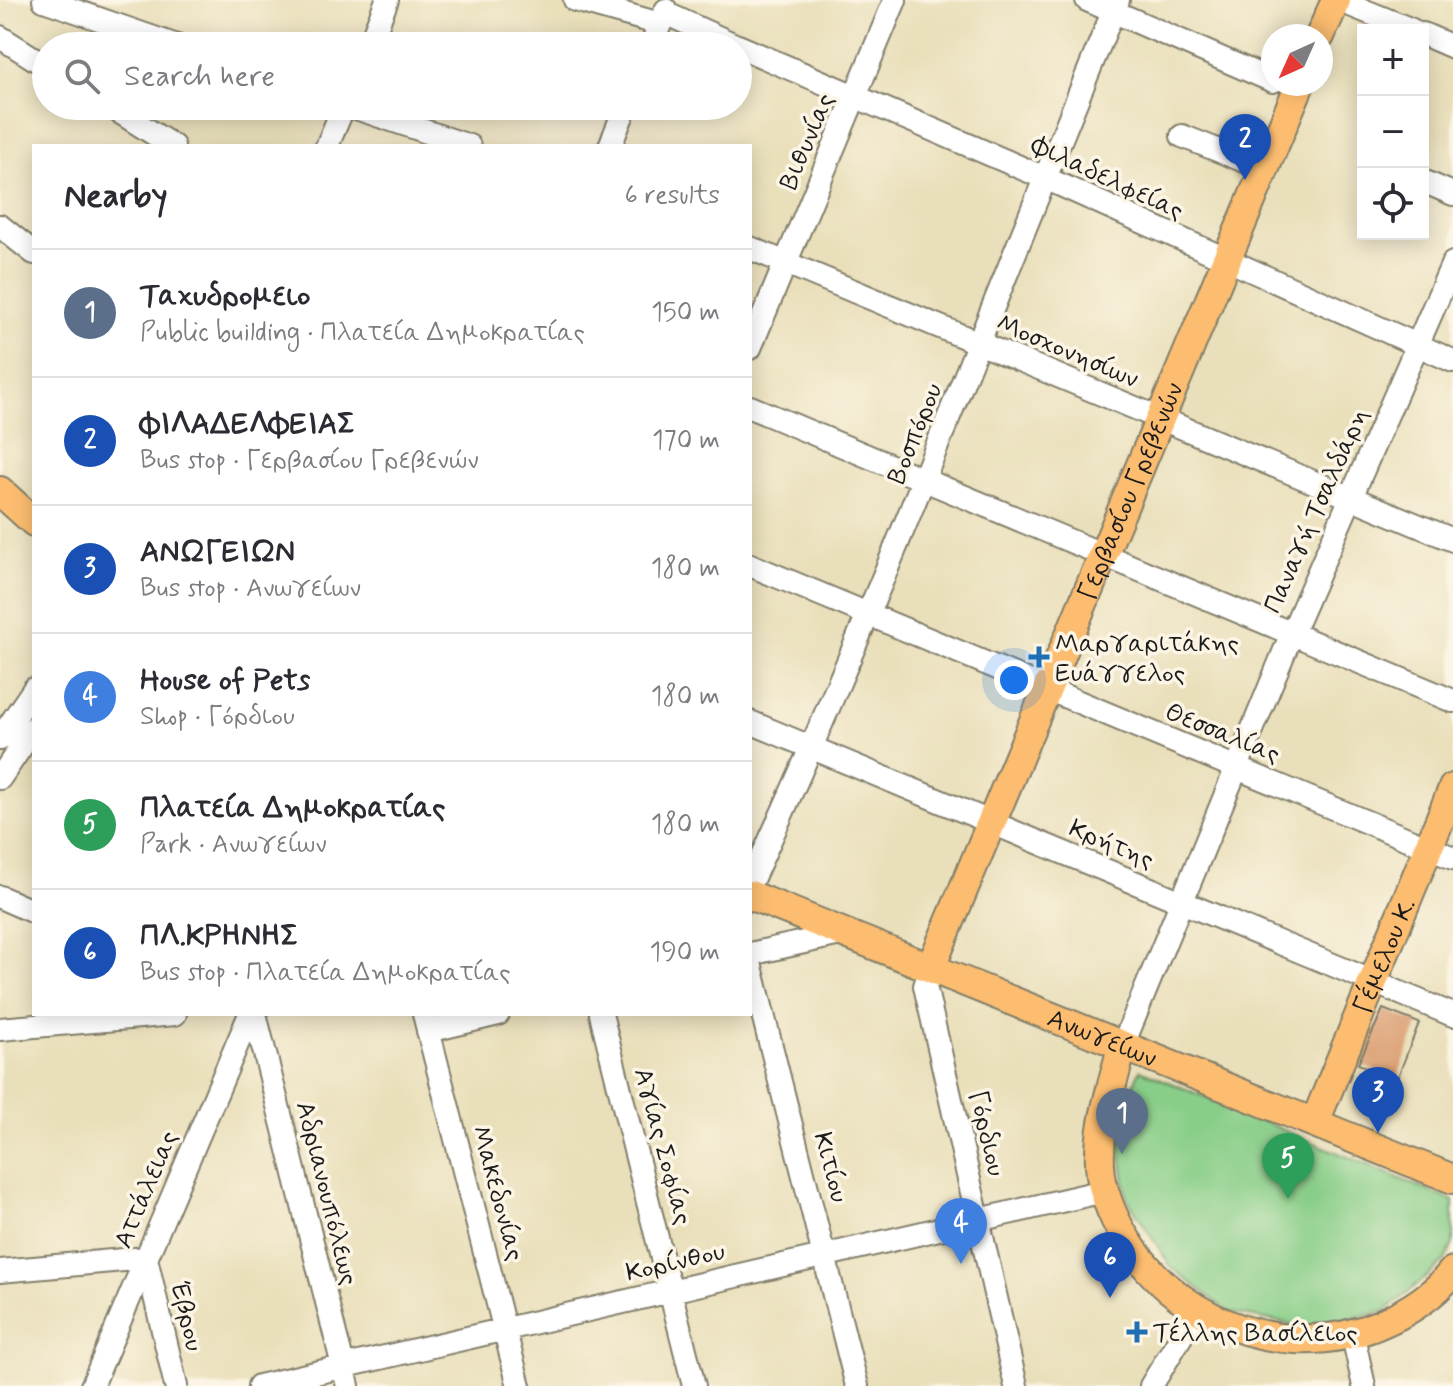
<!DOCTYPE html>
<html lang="en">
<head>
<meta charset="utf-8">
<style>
  :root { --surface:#fff; --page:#f7f7f7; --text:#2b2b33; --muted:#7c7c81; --line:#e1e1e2; --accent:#1f6fb2 }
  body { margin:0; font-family:Mynerve,sans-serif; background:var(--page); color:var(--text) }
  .controls { position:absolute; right:24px; top:24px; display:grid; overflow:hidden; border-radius:0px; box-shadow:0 4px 20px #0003 }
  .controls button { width:72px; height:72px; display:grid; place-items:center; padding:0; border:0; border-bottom:2px solid var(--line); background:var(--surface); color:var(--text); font:40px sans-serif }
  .compass { position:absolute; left:1261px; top:24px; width:72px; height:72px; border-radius:50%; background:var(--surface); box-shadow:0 4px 20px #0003; rotate:225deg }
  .you { position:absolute; left:1014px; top:680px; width:28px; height:28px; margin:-20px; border:6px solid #fff; border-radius:50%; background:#1a73e8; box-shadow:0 0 0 12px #1a73e833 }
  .badge { display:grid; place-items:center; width:52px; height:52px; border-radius:50%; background:var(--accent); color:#fff; font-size:26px; font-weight:700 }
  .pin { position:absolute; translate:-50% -66px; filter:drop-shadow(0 2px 4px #0008) }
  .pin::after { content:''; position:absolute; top:42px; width:28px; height:24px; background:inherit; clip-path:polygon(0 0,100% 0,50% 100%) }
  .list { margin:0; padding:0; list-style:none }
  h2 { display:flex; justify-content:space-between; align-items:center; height:104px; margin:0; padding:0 32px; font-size:34px }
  h2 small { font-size:26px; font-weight:400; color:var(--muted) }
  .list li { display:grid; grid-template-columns:52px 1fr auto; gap:24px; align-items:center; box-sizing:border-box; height:128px; padding:0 32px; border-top:2px solid var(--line) }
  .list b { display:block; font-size:30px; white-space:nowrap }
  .list p { margin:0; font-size:26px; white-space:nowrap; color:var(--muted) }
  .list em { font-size:26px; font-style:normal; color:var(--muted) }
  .icon { flex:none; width:44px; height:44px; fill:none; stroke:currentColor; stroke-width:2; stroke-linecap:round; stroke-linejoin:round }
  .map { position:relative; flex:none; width:1453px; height:1386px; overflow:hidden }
  .search { position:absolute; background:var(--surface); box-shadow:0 4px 20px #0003; left:32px; top:32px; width:720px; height:88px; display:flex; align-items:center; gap:20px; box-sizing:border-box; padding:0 28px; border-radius:44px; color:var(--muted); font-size:30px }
  .panel { position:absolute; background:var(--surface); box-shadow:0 4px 20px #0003; left:32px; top:144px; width:720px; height:872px; border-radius:0px }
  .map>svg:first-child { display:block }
  .green { fill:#88ce88; stroke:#527552; stroke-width:2 }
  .building { fill:#da9d6f }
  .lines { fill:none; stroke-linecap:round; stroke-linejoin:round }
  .minor-casing { stroke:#827e6b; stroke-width:26 }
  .major-casing { stroke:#827e6b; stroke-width:32 }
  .minor { stroke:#fff; stroke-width:22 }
  .major { stroke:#fcbd6f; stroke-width:28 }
  .poi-dot { fill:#1f6fb2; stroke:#fcf5e5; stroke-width:3 }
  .labels { text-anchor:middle; stroke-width:7; stroke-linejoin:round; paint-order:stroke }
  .street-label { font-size:26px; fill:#1c1c1c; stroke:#fcf5e5 }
  .poi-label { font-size:26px; fill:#1c1c1c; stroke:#fcf5e5; text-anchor:start }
</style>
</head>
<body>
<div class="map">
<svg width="1453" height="1386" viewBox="0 0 1453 1386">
  <rect width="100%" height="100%" fill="#fcf5e5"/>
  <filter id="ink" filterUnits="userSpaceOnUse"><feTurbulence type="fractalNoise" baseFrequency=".0125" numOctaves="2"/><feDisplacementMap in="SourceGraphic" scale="16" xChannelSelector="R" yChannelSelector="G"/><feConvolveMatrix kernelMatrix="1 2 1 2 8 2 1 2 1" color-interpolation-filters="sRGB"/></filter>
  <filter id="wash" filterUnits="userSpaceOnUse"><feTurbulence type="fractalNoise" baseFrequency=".006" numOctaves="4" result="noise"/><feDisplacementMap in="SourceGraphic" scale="32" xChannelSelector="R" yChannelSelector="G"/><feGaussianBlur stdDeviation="1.8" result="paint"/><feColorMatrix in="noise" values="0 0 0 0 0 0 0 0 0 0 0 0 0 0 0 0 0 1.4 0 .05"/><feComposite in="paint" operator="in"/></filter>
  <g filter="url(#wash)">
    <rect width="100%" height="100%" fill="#e9dfba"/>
    <path class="green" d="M1140,1070l313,131v43l-9,18 -59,49 -75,17 -81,-16 -58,-45 -44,-69 -10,-75z"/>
    <g id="blocks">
      <path class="building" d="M1383,1009l36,14 -22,56 -39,-15z"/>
    </g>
  </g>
  <g filter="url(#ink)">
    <use href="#blocks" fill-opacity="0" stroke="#827e6b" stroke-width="2"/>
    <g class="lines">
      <defs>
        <path id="minor" d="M44,0l133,46
          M575,0l85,24
          M1087,0l186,81
          M1338,0l74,30
          M665,13l72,33
          M1423,34l30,13
          M0,37l46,29
          M369,46l18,-46
          M651,46l15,-36
          M738,46l307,132 408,183
          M110,106l63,40
          M350,106l119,40
          M1182,136l83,33
          M327,146l17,-40
          M610,146l16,-40
          M1423,181l30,13
          M0,226l34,27
          M750,248l703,292
          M750,348l145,-348
          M750,407l703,294
          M750,565l703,293
          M750,722l703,293
          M0,739l34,-50
          M0,778l34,-50
          M750,884c134,-291 245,-589 368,-884
          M0,897l34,15
          M750,954l95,-21
          M750,963l107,423
          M931,967l-6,19 91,400
          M255,1014l93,372
          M424,1014l95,372
          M601,1014l93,372
          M0,1029l175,-15
          M428,1031l70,-17
          M1122,1047l170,-414 161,-370
          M0,1271l146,-13 30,128
          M1353,1336l11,50
          M92,1386l158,-372
          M259,1386l845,-195
          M1151,1386l46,-76"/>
        <g id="major">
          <path d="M1320,36l16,-36"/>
          <path d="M0,491l34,31"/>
          <path id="s1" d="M750,895l703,284"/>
          <path id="s2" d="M931,967l369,-883"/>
          <path d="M1122,1047c-11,45 -31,96 -18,143 34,115 166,181 276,134 28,-12 54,-28 73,-53"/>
          <path id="s3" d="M1315,1122l138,-334"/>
        </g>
      </defs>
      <use href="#minor" class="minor-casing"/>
      <use href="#major" class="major-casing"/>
      <use href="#minor" class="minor"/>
      <use href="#major" class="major"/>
    </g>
  </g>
  <g class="poi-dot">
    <path d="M1035 645h8v8h8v8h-8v8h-8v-8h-8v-8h8z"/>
    <path d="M1133 1320h8v8h8v8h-8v8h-8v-8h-8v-8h8z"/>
  </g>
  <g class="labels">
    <g class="street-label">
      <text transform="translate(806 141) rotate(-67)" y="9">Βιθυνίας</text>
      <text transform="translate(1108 177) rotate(25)" y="9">Φιλαδελφείας</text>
      <text transform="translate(1068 350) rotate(23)" y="9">Μοσχονησίων</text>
      <text transform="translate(914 433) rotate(-68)" y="9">Βοσπόρου</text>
      <text dy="9" stroke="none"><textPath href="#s2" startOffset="516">Γερβασίου Γρεβενών</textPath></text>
      <text transform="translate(1315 510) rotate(-66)" y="9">Παναγή Τσαλδάρη</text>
      <text transform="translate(1223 732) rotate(22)" y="9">Θεσσαλίας</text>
      <text transform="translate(1112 843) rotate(23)" y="9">Κρήτης</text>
      <text dy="9" stroke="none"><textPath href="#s3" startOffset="180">Γέμελου Κ.</textPath></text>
      <text dy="9" stroke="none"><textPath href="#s1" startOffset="380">Ανωγείων</textPath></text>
      <text transform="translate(988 1133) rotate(77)" y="9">Γόρδιου</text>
      <text transform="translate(664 1146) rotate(75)" y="9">Αγίας Σοφίας</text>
      <text transform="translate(832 1167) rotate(75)" y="9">Κιτίου</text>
      <text transform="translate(145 1189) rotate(-67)" y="9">Αττάλειας</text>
      <text transform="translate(328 1193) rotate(76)" y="9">Αδριανουπόλεως</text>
      <text transform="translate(499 1193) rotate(75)" y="9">Μακεδονίας</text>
      <text transform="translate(675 1261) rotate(-13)" y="9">Κορίνθου</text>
      <text transform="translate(188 1316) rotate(77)" y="9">Έβρου</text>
    </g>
    <g class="poi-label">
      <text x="1055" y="651">Μαργαριτάκης<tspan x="1055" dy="30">Ευάγγελος</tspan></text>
      <text x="1153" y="1341">Τέλλης Βασίλειος</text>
    </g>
  </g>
</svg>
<div class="controls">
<button>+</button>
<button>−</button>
<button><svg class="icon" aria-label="locate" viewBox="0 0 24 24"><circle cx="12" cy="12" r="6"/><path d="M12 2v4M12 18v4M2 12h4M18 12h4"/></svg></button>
</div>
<svg class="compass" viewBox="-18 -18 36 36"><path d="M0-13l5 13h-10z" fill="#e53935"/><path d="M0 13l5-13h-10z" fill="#7c7c81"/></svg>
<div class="you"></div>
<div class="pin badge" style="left:1122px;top:1154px;background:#5c6f8a">1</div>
<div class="pin badge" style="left:1245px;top:180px;background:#1a4fb4">2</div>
<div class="pin badge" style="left:1378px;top:1133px;background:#1a4fb4">3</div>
<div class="pin badge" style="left:961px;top:1264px;background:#3f7fe0">4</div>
<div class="pin badge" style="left:1288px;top:1199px;background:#2e9e5b">5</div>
<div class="pin badge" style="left:1110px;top:1298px;background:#1a4fb4">6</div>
<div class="search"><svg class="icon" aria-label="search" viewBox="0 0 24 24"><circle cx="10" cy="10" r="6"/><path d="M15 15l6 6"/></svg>Search here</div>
<section class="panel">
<h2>Nearby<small>6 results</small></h2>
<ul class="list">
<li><span class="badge" style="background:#5c6f8a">1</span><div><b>Ταχυδρομειο</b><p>Public building · Πλατεία Δημοκρατίας</p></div><em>150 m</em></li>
<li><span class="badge" style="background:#1a4fb4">2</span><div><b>ΦΙΛΑΔΕΛΦΕΙΑΣ</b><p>Bus stop · Γερβασίου Γρεβενών</p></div><em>170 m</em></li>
<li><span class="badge" style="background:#1a4fb4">3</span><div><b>ΑΝΩΓΕΙΩΝ</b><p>Bus stop · Ανωγείων</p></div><em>180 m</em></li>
<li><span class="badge" style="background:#3f7fe0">4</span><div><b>House of Pets</b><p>Shop · Γόρδιου</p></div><em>180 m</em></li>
<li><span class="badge" style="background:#2e9e5b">5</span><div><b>Πλατεία Δημοκρατίας</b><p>Park · Ανωγείων</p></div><em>180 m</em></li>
<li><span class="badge" style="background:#1a4fb4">6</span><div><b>ΠΛ.ΚΡΗΝΗΣ</b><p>Bus stop · Πλατεία Δημοκρατίας</p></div><em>190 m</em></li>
</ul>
</section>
</div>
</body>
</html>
